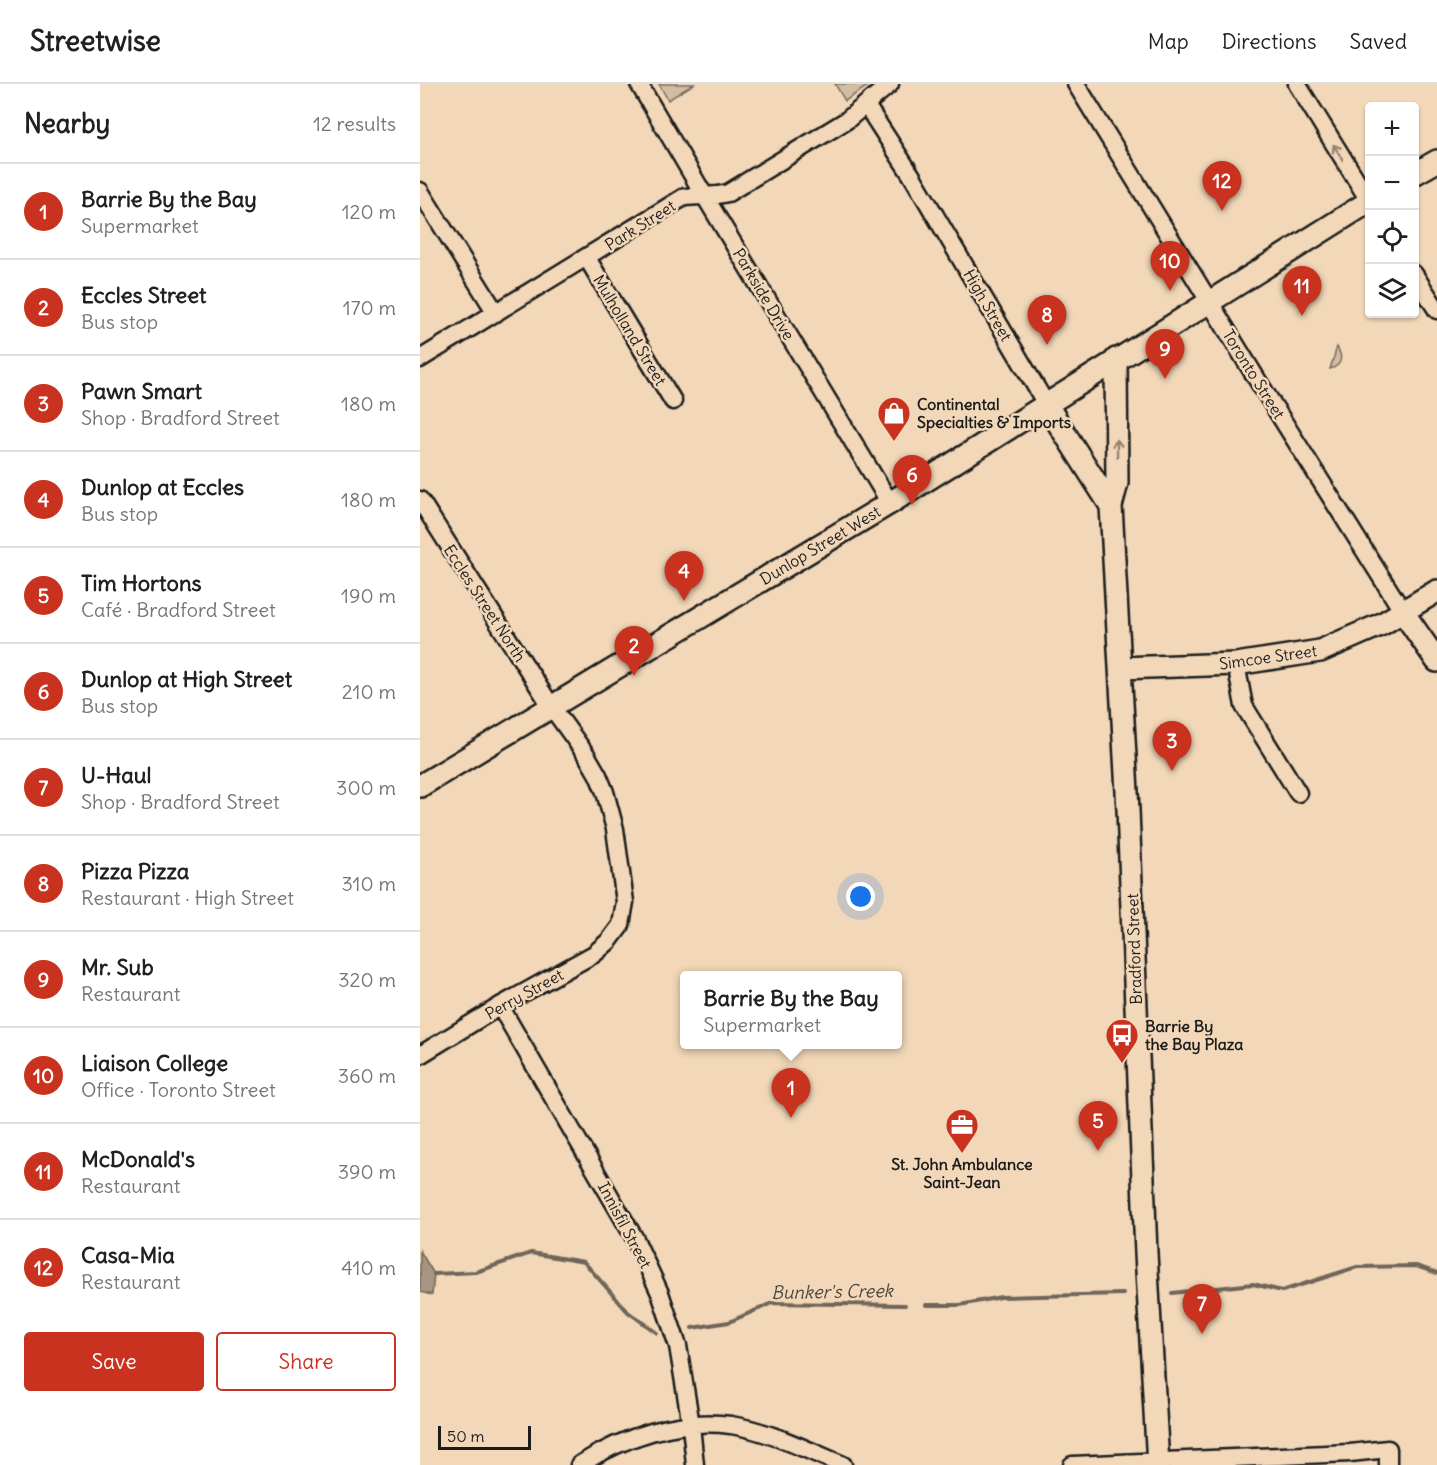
<!DOCTYPE html>
<html lang="en">
<head>
<meta charset="utf-8">
<style>
  :root { --surface:#fff; --page:#f2f2f2; --text:#202124; --muted:#757577; --line:#e0e0e0; --accent:#c8321e }
  body { margin:0; font-family:Delius,sans-serif; background:var(--page); color:var(--text) }
  .controls { position:absolute; right:18px; top:18px; display:grid; overflow:hidden; border-radius:6px; box-shadow:0 2px 4px #0004 }
  .controls button { width:54px; height:54px; display:grid; place-items:center; padding:0; border:0; border-bottom:2px solid var(--line); background:var(--surface); color:var(--text); font:30px sans-serif }
  .scale { position:absolute; left:18px; bottom:15px; width:93px; box-sizing:border-box; padding-left:6px; border:3px solid #1c1c1c; border-top:0; font-size:16px; line-height:21px; white-space:nowrap; color:#1c1c1c; -webkit-text-stroke:4px #f2d8b9; paint-order:stroke }
  .you { position:absolute; left:441px; top:813px; width:21px; height:21px; margin:-15px; border:4px solid #fff; border-radius:50%; background:#1a73e8; box-shadow:0 0 0 9px #1a73e833 }
  .badge { display:grid; place-items:center; width:39px; height:39px; border-radius:50%; background:var(--accent); color:#fff; font-size:20px; font-weight:700 }
  .pin { position:absolute; translate:-50% -50px; filter:drop-shadow(0 2px 3px #0008) }
  .pin::after { content:''; position:absolute; top:32px; width:21px; height:18px; background:inherit; clip-path:polygon(0 0,100% 0,50% 100%) }
  .popup { position:absolute; left:260px; top:887px; width:222px; height:78px; box-sizing:border-box; display:grid; place-content:center; border-radius:6px; background:var(--surface); filter:drop-shadow(0 2px 4px #0005); font-size:20px; white-space:nowrap; color:var(--muted) }
  .popup b { font-size:22px; color:var(--text) }
  .popup::after { content:''; position:absolute; left:50%; top:100%; margin-left:-12px; border:12px solid transparent; border-top-color:var(--surface) }
  .list { margin:0; padding:0; list-style:none }
  h2 { display:flex; justify-content:space-between; align-items:center; height:78px; margin:0; padding:0 24px; font-size:26px }
  h2 small { font-size:20px; font-weight:400; color:var(--muted) }
  .list li { display:grid; grid-template-columns:39px 1fr auto; gap:18px; align-items:center; box-sizing:border-box; height:96px; padding:0 24px; border-top:2px solid var(--line) }
  .list b { display:block; font-size:22px; white-space:nowrap }
  .list p { margin:0; font-size:20px; white-space:nowrap; color:var(--muted) }
  .list em { font-size:20px; font-style:normal; color:var(--muted) }
  .actions { display:flex; gap:12px; padding:18px 24px }
  .actions a { flex:1; padding:14px 0; border:2px solid var(--accent); border-radius:6px; text-align:center; font-size:21px; color:var(--accent) }
  .actions .main { background:var(--accent); color:#fff }
  .icon { flex:none; width:33px; height:33px; fill:none; stroke:currentColor; stroke-width:2; stroke-linecap:round; stroke-linejoin:round }
  .map { position:relative; flex:none; width:1017px; height:1381px; overflow:hidden }
  header { display:flex; align-items:center; gap:36px; box-sizing:border-box; height:84px; padding:0 30px; background:var(--surface); border-bottom:2px solid var(--line) }
  header strong { font-size:28px }
  nav { display:flex; gap:33px; margin-inline-start:auto; font-size:21px }
  main { display:flex }
  aside { flex:1; background:var(--surface) }
  .map>svg:first-child { display:block }
  .green { fill:#d2bca2; stroke:#776c5f; stroke-width:1.5 }
  .water { fill:#a69582; stroke:#6f6559; stroke-width:1.5 }
  .lines { fill:none; stroke-linecap:round; stroke-linejoin:round }
  .stream { stroke:#6f6559; stroke-width:4 }
  .minor-casing { stroke:#1c1c1c; stroke-width:21 }
  .major-casing { stroke:#1c1c1c; stroke-width:26 }
  .minor { stroke:#f2d8b9; stroke-width:16 }
  .major { stroke:#f2d8b9; stroke-width:21 }
  .oneway { stroke:#928372 }
  .labels { text-anchor:middle; stroke-width:5; stroke-linejoin:round; paint-order:stroke }
  .street-label { font-size:16px; fill:#1c1c1c; stroke:#f2d8b9 }
  .poi-label { font-size:16px; font-weight:bold; fill:#1c1c1c; stroke:#f2d8b9; text-anchor:start }
  .water-label { font-size:18px; font-style:italic; fill:#4c4640; stroke:#f2d8b9 }
</style>
</head>
<body>
<header>
<strong>Streetwise</strong>
<nav><a>Map</a><a>Directions</a><a>Saved</a></nav>
</header>
<main>
<aside>
<h2>Nearby<small>12 results</small></h2>
<ul class="list">
<li><span class="badge">1</span><div><b>Barrie By the Bay</b><p>Supermarket</p></div><em>120 m</em></li>
<li><span class="badge">2</span><div><b>Eccles Street</b><p>Bus stop</p></div><em>170 m</em></li>
<li><span class="badge">3</span><div><b>Pawn Smart</b><p>Shop · Bradford Street</p></div><em>180 m</em></li>
<li><span class="badge">4</span><div><b>Dunlop at Eccles</b><p>Bus stop</p></div><em>180 m</em></li>
<li><span class="badge">5</span><div><b>Tim Hortons</b><p>Café · Bradford Street</p></div><em>190 m</em></li>
<li><span class="badge">6</span><div><b>Dunlop at High Street</b><p>Bus stop</p></div><em>210 m</em></li>
<li><span class="badge">7</span><div><b>U-Haul</b><p>Shop · Bradford Street</p></div><em>300 m</em></li>
<li><span class="badge">8</span><div><b>Pizza Pizza</b><p>Restaurant · High Street</p></div><em>310 m</em></li>
<li><span class="badge">9</span><div><b>Mr. Sub</b><p>Restaurant</p></div><em>320 m</em></li>
<li><span class="badge">10</span><div><b>Liaison College</b><p>Office · Toronto Street</p></div><em>360 m</em></li>
<li><span class="badge">11</span><div><b>McDonald's</b><p>Restaurant</p></div><em>390 m</em></li>
<li><span class="badge">12</span><div><b>Casa-Mia</b><p>Restaurant</p></div><em>410 m</em></li>
</ul>
<div class="actions"><a class="main">Save</a><a>Share</a></div>
</aside>
<div class="map">
<svg width="1017" height="1381" viewBox="0 0 1017 1381">
  <rect width="100%" height="100%" fill="#f2d8b9"/>
  <filter id="ink" filterUnits="userSpaceOnUse"><feTurbulence type="fractalNoise" baseFrequency=".0167" numOctaves="2"/><feDisplacementMap in="SourceGraphic" scale="12" xChannelSelector="R" yChannelSelector="G"/><feConvolveMatrix kernelMatrix="1 2 1 2 8 2 1 2 1" color-interpolation-filters="sRGB"/></filter>
  <g filter="url(#ink)">
    <path class="green" d="M239,0h35l-26,16z
      M415,0h36l-26,17z
      M917,263c6,10 5,19 -7,22z"/>
    <path class="water" d="M0,1167l14,23 -2,21 -12,-3z"/>
    <g class="lines">
      <path class="stream" d="M14,1190l42,-2 55,-19 53,9 44,50 29,21
        M752,1209l81,-9 29,7 75,-24 59,-1 21,7
        M506,1221h34l41,-8 122,-3
        M272,1244l37,-6 43,-19 133,2"/>
      <defs>
        <path id="minor" d="M219,0l65,111 186,308
          M656,0l182,297 145,231
          M877,0l73,118
          M446,21l46,71 134,228
          M0,107l76,122
          M167,174l86,143
          M994,190l23,36
          M0,275l264,-162 34,-2 10,-2 119,-73 43,-36
          M0,416l131,206 36,50 11,19 7,17 10,37 10,73 -4,23 -12,16 -15,13 -94,52 -80,49
          M816,580l8,42 54,87
          M80,922l135,233 25,54 18,53 13,79 4,40
          M159,1381c44,-28 99,-47 152,-40 38,6 76,25 112,40
          M652,1381l278,-12 38,-4v16"/>
        <path id="major" d="M994,90l23,-13
          M696,275l1,124 -6,23 17,304 18,443 12,212
          M626,320l65,102
          M983,528l34,49
          M700,584l116,-4 84,-13 62,-27 55,-33
          M0,702l470,-283 480,-302"/>
      </defs>
      <use href="#minor" class="minor-casing"/>
      <use href="#major" class="major-casing"/>
      <use href="#minor" class="minor"/>
      <use href="#major" class="major"/>
    </g>
    <defs><path id="oneway-shaft" d="M-6 0H5M1.5-3L5.5 0L1.5 3" fill="none" stroke-width="1.6" stroke-linecap="round" stroke-linejoin="round" transform="scale(1.5)"/></defs>
    <g class="oneway">
      <use href="#oneway-shaft" transform="translate(918 68) rotate(-122)"/>
      <use href="#oneway-shaft" transform="translate(697 364) rotate(-91)"/>
    </g>
  </g>
  <defs>
    <symbol id="shop-pin" viewBox="-11 -11 22 30"><path d="M0 17L-7.5 6A9.5 9.5 0 1 1 7.5 6Z" fill="#c8321e" stroke="#f2d8b9"/><path d="M-5-2.5h2.3a2.7 3.5 0 0 1 5.4 0H5L5.5 6h-11ZM-1.5-2.5h3a1.5 2.3 0 0 0-3 0Z" fill="#fff"/></symbol>
    <symbol id="bus-pin" viewBox="-11 -11 22 30"><path d="M0 17L-7.5 6A9.5 9.5 0 1 1 7.5 6Z" fill="#c8321e" stroke="#f2d8b9"/><path d="M-5-6H5V4H4V6H2V4H-2V6H-4V4H-5ZM-3.5-4V0h7V-4ZM-3.5 1.2v1.5H-2V1.2ZM2 1.2v1.5H3.5V1.2Z" fill="#fff"/></symbol>
    <symbol id="office-pin" viewBox="-11 -11 22 30"><path d="M0 17L-7.5 6A9.5 9.5 0 1 1 7.5 6Z" fill="#c8321e" stroke="#f2d8b9"/><path d="M-6-3h4V-5.5h4V-3h4V5H-6ZM-1-4.5V-3h2v-1.5ZM-6 0V1H6V0Z" fill="#fff"/></symbol>
  </defs>
  <g fill-rule="evenodd">
    <use href="#shop-pin" x="455" y="310" width="38" height="52"/>
    <use href="#bus-pin" x="683" y="932" width="38" height="52"/>
    <use href="#office-pin" x="523" y="1022" width="38" height="52"/>
  </g>
  <g class="labels">
    <g class="street-label">
      <text transform="translate(220 141) rotate(-32)" y="6">Park Street</text>
      <text transform="translate(344 210) rotate(59)" y="6">Parkside Drive</text>
      <text transform="translate(568 221) rotate(60)" y="6">High Street</text>
      <text transform="translate(210 246) rotate(59)" y="6">Mulholland Street</text>
      <text transform="translate(834 290) rotate(58)" y="6">Toronto Street</text>
      <text transform="translate(400 461) rotate(-31)" y="6">Dunlop Street West</text>
      <text transform="translate(65 519) rotate(57)" y="6">Eccles Street North</text>
      <text transform="translate(848 573) rotate(-8)" y="6">Simcoe Street</text>
      <text transform="translate(714 865) rotate(-92)" y="6">Bradford Street</text>
      <text transform="translate(104 910) rotate(-29)" y="6">Perry Street</text>
      <text transform="translate(205 1141) rotate(62)" y="6">Innisfil Street</text>
    </g>
    <g class="poi-label">
      <text x="497" y="326">Continental<tspan x="497" dy="18">Specialties &amp; Imports</tspan></text>
      <text x="725" y="948">Barrie By<tspan x="725" dy="18">the Bay Plaza</tspan></text>
      <text x="542" y="1086" text-anchor="middle">St. John Ambulance<tspan x="542" dy="18">Saint-Jean</tspan></text>
    </g>
    <g class="water-label">
      <text transform="translate(412 1208) rotate(-1)" y="6">Bunker's Creek</text>
    </g>
  </g>
</svg>
<div class="controls">
<button>+</button>
<button>−</button>
<button><svg class="icon" aria-label="locate" viewBox="0 0 24 24"><circle cx="12" cy="12" r="6"/><path d="M12 2v4M12 18v4M2 12h4M18 12h4"/></svg></button>
<button><svg class="icon" aria-label="layers" viewBox="0 0 24 24"><path d="M12 4l9 5-9 5-9-5zM3 14l9 5 9-5"/></svg></button>
</div>
<div class="scale">50 m</div>
<div class="you"></div>
<div class="pin badge" style="left:371px;top:1034px">1</div>
<div class="popup"><b>Barrie By the Bay</b>Supermarket</div>
<div class="pin badge" style="left:214px;top:592px">2</div>
<div class="pin badge" style="left:752px;top:687px">3</div>
<div class="pin badge" style="left:264px;top:517px">4</div>
<div class="pin badge" style="left:678px;top:1067px">5</div>
<div class="pin badge" style="left:492px;top:421px">6</div>
<div class="pin badge" style="left:782px;top:1250px">7</div>
<div class="pin badge" style="left:627px;top:261px">8</div>
<div class="pin badge" style="left:745px;top:295px">9</div>
<div class="pin badge" style="left:750px;top:207px">10</div>
<div class="pin badge" style="left:882px;top:232px">11</div>
<div class="pin badge" style="left:802px;top:127px">12</div>
</div>
</main>
</body>
</html>
